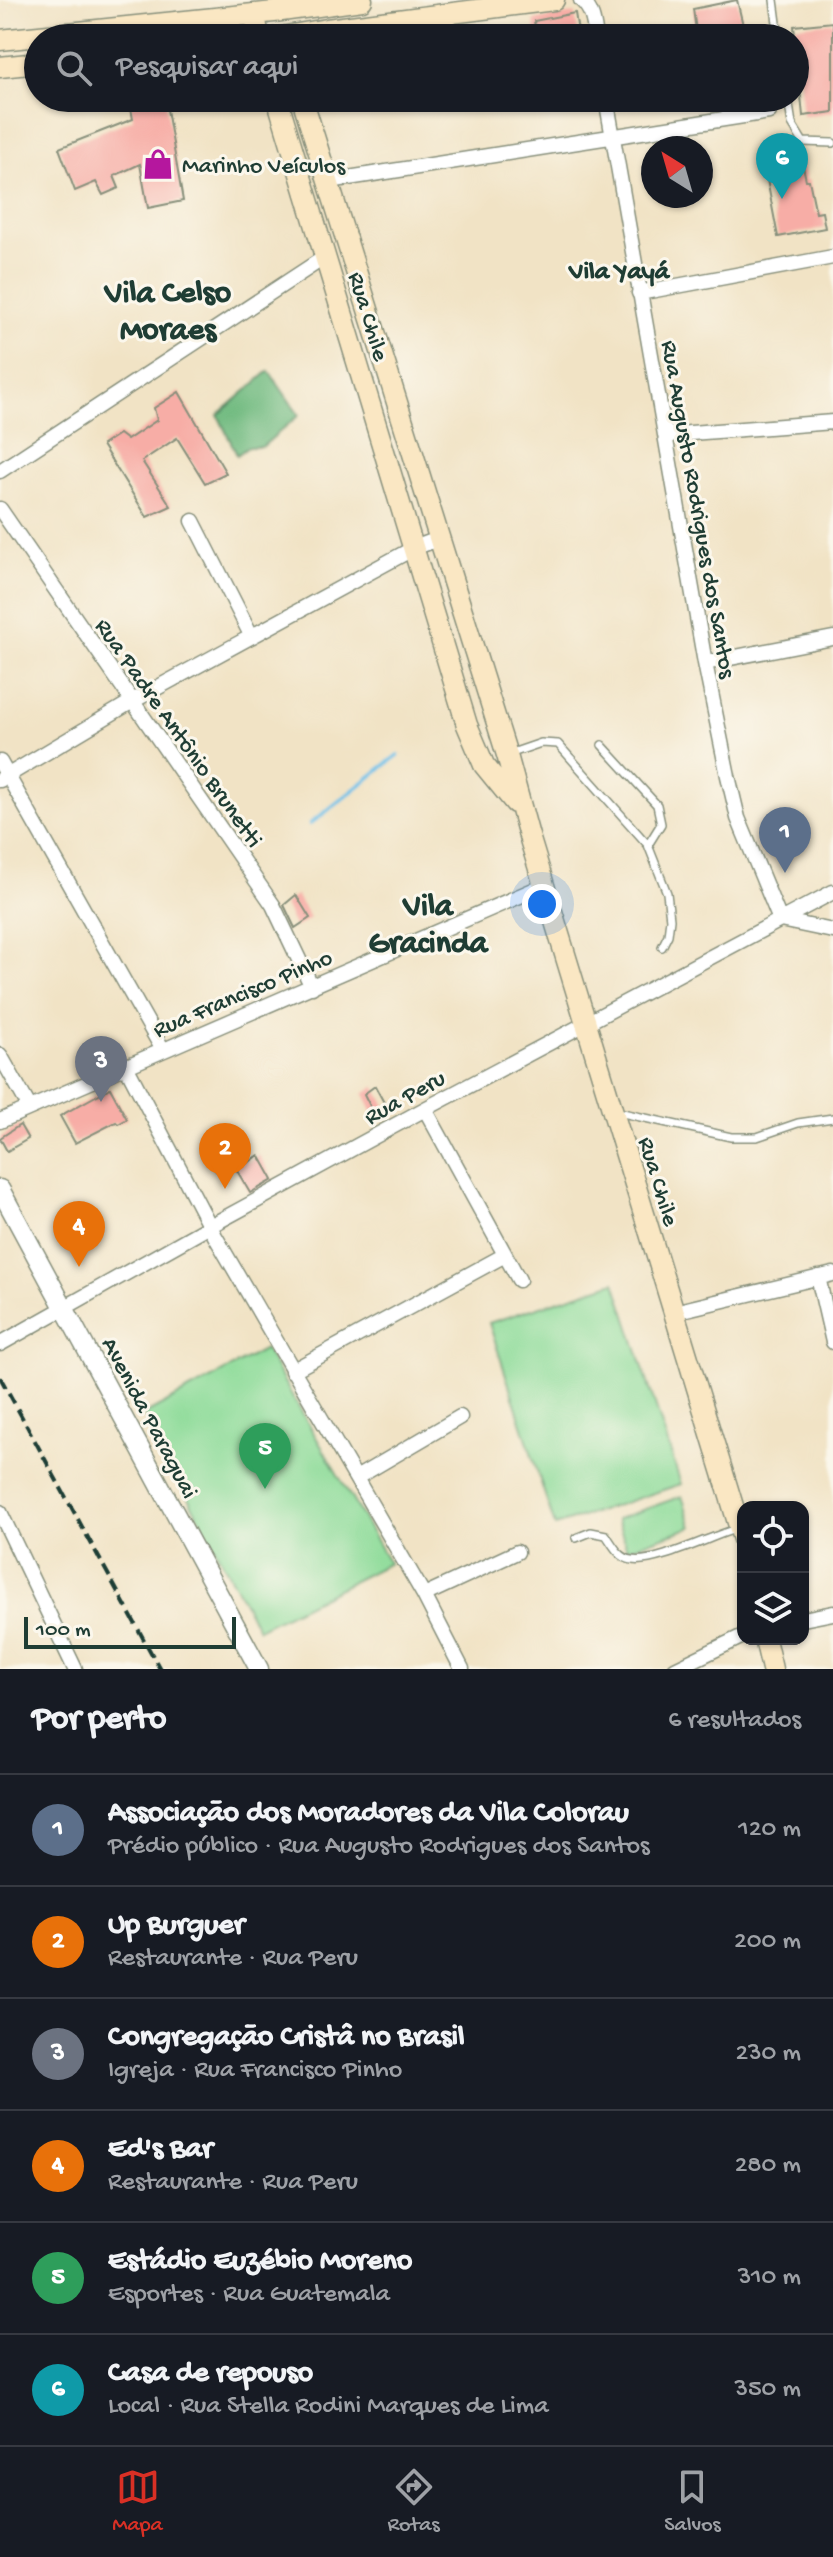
<!DOCTYPE html>
<html lang="pt">
<head>
<meta charset="utf-8">
<style>
  :root { --surface:#171b24; --page:#242831; --text:#f1f3f6; --muted:#9ea1a6; --line:#363941; --accent:#d93025 }
  body { margin:0; font-family:"Gochi Hand",sans-serif; background:var(--page); color:var(--text) }
  .controls { position:absolute; right:24px; bottom:24px; display:grid; overflow:hidden; border-radius:16px; box-shadow:0 2px 6px #0004 }
  .controls button { width:72px; height:72px; display:grid; place-items:center; padding:0; border:0; border-bottom:2px solid var(--line); background:var(--surface); color:var(--text); font:40px sans-serif }
  .compass { position:absolute; left:641px; top:136px; width:72px; height:72px; border-radius:50%; background:var(--surface); box-shadow:0 2px 6px #0004; rotate:323deg }
  .scale { position:absolute; left:24px; bottom:20px; width:212px; box-sizing:border-box; padding-left:8px; border:4px solid #1f3d34; border-top:0; font-size:22px; line-height:28px; white-space:nowrap; color:#1f3d34; -webkit-text-stroke:6px #fbf7ec; paint-order:stroke }
  .you { position:absolute; left:542px; top:904px; width:28px; height:28px; margin:-20px; border:6px solid #fff; border-radius:50%; background:#1a73e8; box-shadow:0 0 0 12px #1a73e833 }
  .badge { display:grid; place-items:center; width:52px; height:52px; border-radius:50%; background:var(--accent); color:#fff; font-size:26px; font-weight:700 }
  .pin { position:absolute; translate:-50% -66px; filter:drop-shadow(0 2px 4px #0008) }
  .pin::after { content:''; position:absolute; top:42px; width:28px; height:24px; background:inherit; clip-path:polygon(0 0,100% 0,50% 100%) }
  .list { margin:0; padding:0; list-style:none }
  h2 { display:flex; justify-content:space-between; align-items:center; height:104px; margin:0; padding:0 32px; font-size:34px }
  h2 small { font-size:26px; font-weight:400; color:var(--muted) }
  .list li { display:grid; grid-template-columns:52px 1fr auto; gap:24px; align-items:center; box-sizing:border-box; height:112px; padding:0 32px; border-top:2px solid var(--line) }
  .list b { display:block; font-size:30px; white-space:nowrap }
  .list p { margin:0; font-size:26px; white-space:nowrap; color:var(--muted) }
  .list em { font-size:26px; font-style:normal; color:var(--muted) }
  .icon { flex:none; width:44px; height:44px; fill:none; stroke:currentColor; stroke-width:2; stroke-linecap:round; stroke-linejoin:round }
  .map { position:relative; flex:none; width:833px; height:1669px; overflow:hidden }
  .search { position:absolute; background:var(--surface); box-shadow:0 2px 6px #0004; left:24px; right:24px; top:24px; height:88px; display:flex; align-items:center; gap:20px; box-sizing:border-box; padding:0 28px; border-radius:44px; color:var(--muted); font-size:30px }
  .sheet { height:776px; background:var(--surface) }
  nav { display:flex; justify-content:space-around; align-items:center; box-sizing:border-box; height:112px; border-top:2px solid var(--line); background:var(--surface); font-size:22px; color:var(--muted) }
  nav a { display:grid; justify-items:center; gap:4px }
  nav .on { color:var(--accent) }
  .map>svg:first-child { display:block }
  .green { fill:#8ddb99; stroke:#568c66; stroke-width:2 }
  .forest { fill:#72bb81; stroke:#487c5a; stroke-width:2 }
  .lines { fill:none; stroke-linecap:round; stroke-linejoin:round }
  .stream { stroke:#6cc0e9; stroke-width:4 }
  .building { fill:#f7ada6 }
  .service-casing { stroke:#88907c; stroke-width:10 }
  .minor-casing { stroke:#88907c; stroke-width:17 }
  .tertiary-casing { stroke:#88907c; stroke-width:21 }
  .secondary-casing { stroke:#88907c; stroke-width:23 }
  .service { stroke:#fff; stroke-width:7 }
  .minor { stroke:#fff; stroke-width:14 }
  .tertiary { stroke:#fff; stroke-width:18 }
  .secondary { stroke:#fae7c3; stroke-width:20 }
  .rail { stroke:#1f3d34; stroke-width:4; stroke-dasharray:12 6; stroke-linecap:butt }
  .labels { text-anchor:middle; stroke-width:6; stroke-linejoin:round; paint-order:stroke }
  .poi-label { font-size:24px; fill:#1f3d34; stroke:#fbf7ec; text-anchor:start }
  .street-label { font-size:24px; fill:#1f3d34; stroke:#fbf7ec }
  .neighbourhood-label { font-size:26px; font-weight:bold; fill:#1f3d34; stroke:#fbf7ec }
  .district-label { font-size:32px; font-weight:bold; fill:#1f3d34; stroke:#fbf7ec }
</style>
</head>
<body>
<div class="map">
<svg width="833" height="1669" viewBox="0 0 833 1669">
  <rect width="100%" height="100%" fill="#fbf7ec"/>
  <filter id="ink" filterUnits="userSpaceOnUse"><feTurbulence type="fractalNoise" baseFrequency=".0125" numOctaves="2"/><feDisplacementMap in="SourceGraphic" scale="16" xChannelSelector="R" yChannelSelector="G"/><feConvolveMatrix kernelMatrix="1 2 1 2 8 2 1 2 1" color-interpolation-filters="sRGB"/></filter>
  <filter id="wash" filterUnits="userSpaceOnUse"><feTurbulence type="fractalNoise" baseFrequency=".006" numOctaves="4" result="noise"/><feDisplacementMap in="SourceGraphic" scale="32" xChannelSelector="R" yChannelSelector="G"/><feGaussianBlur stdDeviation="1.8" result="paint"/><feColorMatrix in="noise" values="0 0 0 0 0 0 0 0 0 0 0 0 0 0 0 0 0 1.4 0 .05"/><feComposite in="paint" operator="in"/></filter>
  <g filter="url(#wash)">
    <rect width="100%" height="100%" fill="#f1e3c5"/>
    <path class="green" d="M615,1282l66,202 -126,42 -66,-203z
      M265,1349l124,214 -131,66 -114,-214z
      M682,1496l10,31 -65,22 -10,-30z"/>
    <path class="forest" d="M269,371l30,44 -37,32h-14l-11,8 -19,-40z"/>
    <g class="lines">
      <path class="stream" d="M310,824l88,-69"/>
    </g>
    <g id="blocks">
      <path class="building" d="M737,0l9,38h-49l-4,-29z
        M575,13l4,25h-42l-3,-17z
        M833,22v90l-30,4 -9,-90z
        M129,98h36l18,103 -35,7 -8,-44 -26,12 5,12 -16,7 -7,-13 -21,9 -16,-43 74,-29z
        M801,157l5,23h3l7,33 6,-1 3,16 -47,9 -14,-73z
        M179,392l47,81 -21,10 -28,-45 -35,23 29,45 -24,11 -45,-72 17,-11 8,6 30,-20 -3,-12z
        M296,895l14,23 -15,10 -11,-23z
        M375,1086l13,24 -13,6 -11,-22z
        M110,1088l17,31 -9,5 -2,-2 -41,21 -15,-27z
        M20,1125l8,14 -21,12 -7,-13z
        M237,1146l11,17 11,-8 14,25 -23,13 -18,-31 -16,9 -6,-10z"/>
    </g>
  </g>
  <g filter="url(#ink)">
    <use href="#blocks" fill-opacity="0" stroke="#88907c" stroke-width="2"/>
    <g class="lines">
      <defs>
        <path id="service" d="M774,0l5,38
          M788,98l4,26 11,18 30,1
          M602,745l55,60 4,19 -13,21
          M509,754l32,-11 17,1 90,101 19,48 3,26 -2,16 -6,12
          M618,1112l113,25h26l41,-14 35,-5
          M576,1538l15,-6 15,3c7,10 13,23 26,25 24,4 79,-24 104,-31"/>
        <path id="minor" d="M581,0c12,10 13,24 15,38
          M606,98l99,565 23,113 10,42 42,102 53,11
          M329,181l440,-69
          M639,293l194,-36
          M665,435l168,-13
          M0,471l325,-214
          M0,509l273,396 39,82
          M193,521l58,114
          M705,663l128,-25
          M0,762l163,288
          M0,780l131,-78 283,-154 24,-9
          M0,1055l30,53
          M126,1066l89,170 209,359 38,74
          M425,1109l94,171
          M0,1121l545,-236
          M818,1277l15,65
          M674,1312l159,-38
          M0,1344l210,-118 215,-117 408,-217
          M292,1371l213,-116
          M356,1478l104,-61
          M0,1512l75,157
          M424,1595l93,-43
          M803,1619l30,-6
          M675,1669l68,-33"/>
        <path id="tertiary" d="M0,1189l259,480"/>
        <path id="secondary" d="M255,14l4,24
          M274,38l53,-9 227,-29
          M0,40l274,-28 88,-12
          M0,67l38,-4
          M277,98l190,627 17,40 31,38
          M302,98l205,657 22,81 214,703
          M765,1639l7,30"/>
      </defs>
      <use href="#service" class="service-casing"/>
      <use href="#minor" class="minor-casing"/>
      <use href="#tertiary" class="tertiary-casing"/>
      <use href="#secondary" class="secondary-casing"/>
      <use href="#service" class="service"/>
      <use href="#minor" class="minor"/>
      <use href="#tertiary" class="tertiary"/>
      <use href="#secondary" class="secondary"/>
      <path class="rail" d="M0,1377l160,292"/>
    </g>
  </g>
  <defs>
    <symbol id="shop-bare" viewBox="-9 -9 18 18"><path d="M-5-2.5h2.3a2.7 3.5 0 0 1 5.4 0H5L5.5 6h-11ZM-1.5-2.5h3a1.5 2.3 0 0 0-3 0Z" fill="#b5179e" stroke="#fbf7ec" stroke-width="2.5" paint-order="stroke"/></symbol>
  </defs>
  <g fill-rule="evenodd">
    <use href="#shop-bare" x="136" y="142" width="44" height="44"/>
  </g>
  <g class="labels">
    <g class="poi-label">
      <text x="182" y="172">Marinho Veículos</text>
    </g>
    <g class="street-label">
      <text transform="translate(370 316) rotate(73)" y="8">Rua Chile</text>
      <text transform="translate(700 509) rotate(80)" y="8">Rua Augusto Rodrigues dos Santos</text>
      <text transform="translate(180 732) rotate(55)" y="8">Rua Padre Antônio Brunetti</text>
      <text transform="translate(242 992) rotate(-23)" y="8">Rua Francisco Pinho</text>
      <text transform="translate(404 1096) rotate(-29)" y="8">Rua Peru</text>
      <text transform="translate(660 1181) rotate(73)" y="8">Rua Chile</text>
      <text transform="translate(151 1417) rotate(62)" y="8">Avenida Paraguai</text>
    </g>
    <g class="neighbourhood-label">
      <text x="619" y="278">Vila Yayá</text>
    </g>
    <g class="district-label">
      <text x="168" y="301">Vila Celso<tspan x="168" dy="37">Moraes</tspan></text>
      <text x="428" y="914">Vila<tspan x="428" dy="37">Gracinda</tspan></text>
    </g>
  </g>
</svg>
<div class="controls">
<button><svg class="icon" aria-label="locate" viewBox="0 0 24 24"><circle cx="12" cy="12" r="6"/><path d="M12 2v4M12 18v4M2 12h4M18 12h4"/></svg></button>
<button><svg class="icon" aria-label="layers" viewBox="0 0 24 24"><path d="M12 4l9 5-9 5-9-5zM3 14l9 5 9-5"/></svg></button>
</div>
<svg class="compass" viewBox="-18 -18 36 36"><path d="M0-13l5 13h-10z" fill="#e53935"/><path d="M0 13l5-13h-10z" fill="#9ea1a6"/></svg>
<div class="scale">100 m</div>
<div class="you"></div>
<div class="pin badge" style="left:785px;top:873px;background:#5c6f8a">1</div>
<div class="pin badge" style="left:225px;top:1189px;background:#e8710a">2</div>
<div class="pin badge" style="left:101px;top:1102px;background:#6b7280">3</div>
<div class="pin badge" style="left:79px;top:1267px;background:#e8710a">4</div>
<div class="pin badge" style="left:265px;top:1489px;background:#2e9e5b">5</div>
<div class="pin badge" style="left:782px;top:199px;background:#0f9aa8">6</div>
<div class="search"><svg class="icon" aria-label="search" viewBox="0 0 24 24"><circle cx="10" cy="10" r="6"/><path d="M15 15l6 6"/></svg>Pesquisar aqui</div>
</div>
<section class="sheet">
<h2>Por perto<small>6 resultados</small></h2>
<ul class="list">
<li><span class="badge" style="background:#5c6f8a">1</span><div><b>Associação dos Moradores da Vila Colorau</b><p>Prédio público · Rua Augusto Rodrigues dos Santos</p></div><em>120 m</em></li>
<li><span class="badge" style="background:#e8710a">2</span><div><b>Up Burguer</b><p>Restaurante · Rua Peru</p></div><em>200 m</em></li>
<li><span class="badge" style="background:#6b7280">3</span><div><b>Congregação Cristâ no Brasil</b><p>Igreja · Rua Francisco Pinho</p></div><em>230 m</em></li>
<li><span class="badge" style="background:#e8710a">4</span><div><b>Ed's Bar</b><p>Restaurante · Rua Peru</p></div><em>280 m</em></li>
<li><span class="badge" style="background:#2e9e5b">5</span><div><b>Estádio Euzébio Moreno</b><p>Esportes · Rua Guatemala</p></div><em>310 m</em></li>
<li><span class="badge" style="background:#0f9aa8">6</span><div><b>Casa de repouso</b><p>Local · Rua Stella Rodini Marques de Lima</p></div><em>350 m</em></li>
</ul>
</section>
<nav>
<a class="on"><svg class="icon" aria-label="map" viewBox="0 0 24 24"><path d="M3 6l6-2 6 2 6-2v14l-6 2-6-2-6 2zM9 4v14M15 6v14"/></svg>Mapa</a>
<a><svg class="icon" aria-label="directions" viewBox="0 0 24 24"><path d="M12 3l9 9-9 9-9-9zM9 14v-3h6M13 9l2 2-2 2"/></svg>Rotas</a>
<a><svg class="icon" aria-label="saved" viewBox="0 0 24 24"><path d="M7 4h10v16l-5-4-5 4z"/></svg>Salvos</a>
</nav>
</body>
</html>
